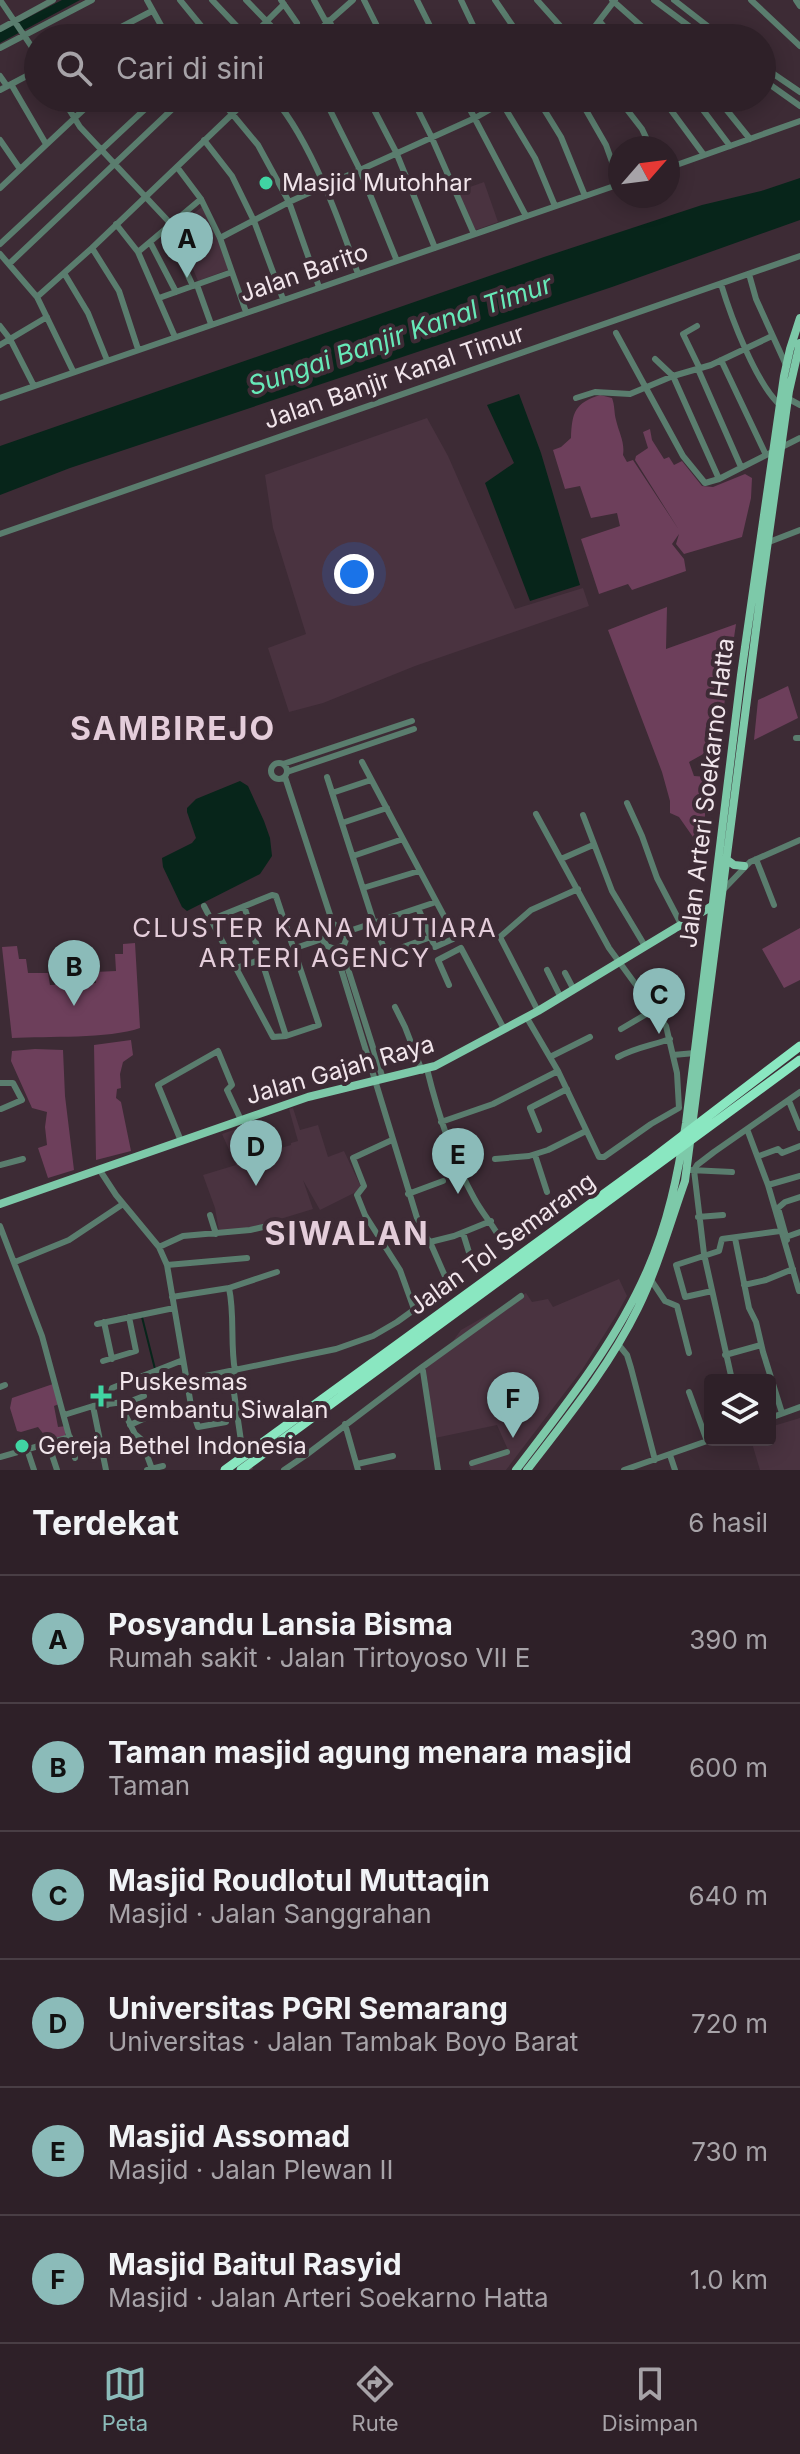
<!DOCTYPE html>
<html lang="id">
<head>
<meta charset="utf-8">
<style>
  :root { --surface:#2e2028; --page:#362830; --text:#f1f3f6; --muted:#a7a3a8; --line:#493e45; --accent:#8bbbb9 }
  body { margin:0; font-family:Inter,sans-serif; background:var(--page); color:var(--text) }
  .controls { position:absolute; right:24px; bottom:24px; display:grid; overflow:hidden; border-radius:8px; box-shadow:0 4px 20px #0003 }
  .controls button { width:72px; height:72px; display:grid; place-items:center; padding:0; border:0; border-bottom:2px solid var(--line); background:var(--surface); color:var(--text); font:40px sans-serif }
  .compass { position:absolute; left:608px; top:136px; width:72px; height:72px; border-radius:50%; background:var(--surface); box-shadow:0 4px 20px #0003; rotate:62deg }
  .you { position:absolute; left:354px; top:574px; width:28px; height:28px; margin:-20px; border:6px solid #fff; border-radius:50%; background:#1a73e8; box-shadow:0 0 0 12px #1a73e833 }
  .badge { display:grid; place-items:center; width:52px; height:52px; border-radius:50%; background:var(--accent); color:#111; font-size:26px; font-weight:700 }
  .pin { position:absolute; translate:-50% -66px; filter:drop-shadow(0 2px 4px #0008) }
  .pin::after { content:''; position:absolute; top:42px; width:28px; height:24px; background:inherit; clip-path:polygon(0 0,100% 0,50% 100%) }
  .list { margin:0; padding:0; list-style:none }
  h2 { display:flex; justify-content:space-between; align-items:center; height:104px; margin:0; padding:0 32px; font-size:34px }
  h2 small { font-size:26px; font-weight:400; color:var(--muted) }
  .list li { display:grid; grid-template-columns:52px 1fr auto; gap:24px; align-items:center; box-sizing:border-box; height:128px; padding:0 32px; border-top:2px solid var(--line) }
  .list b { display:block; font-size:30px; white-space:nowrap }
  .list p { margin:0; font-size:26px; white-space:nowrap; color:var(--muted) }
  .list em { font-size:26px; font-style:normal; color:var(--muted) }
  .icon { flex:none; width:44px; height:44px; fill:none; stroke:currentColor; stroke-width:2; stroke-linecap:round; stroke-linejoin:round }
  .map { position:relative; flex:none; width:800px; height:1470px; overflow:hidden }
  .search { position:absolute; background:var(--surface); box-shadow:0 4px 20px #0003; left:24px; right:24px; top:24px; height:88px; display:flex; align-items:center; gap:20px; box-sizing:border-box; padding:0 28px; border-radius:44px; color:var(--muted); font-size:30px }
  .sheet { height:872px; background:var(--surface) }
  nav { display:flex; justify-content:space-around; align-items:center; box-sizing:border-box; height:112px; border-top:2px solid var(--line); background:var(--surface); font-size:22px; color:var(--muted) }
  nav a { display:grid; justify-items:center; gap:4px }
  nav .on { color:var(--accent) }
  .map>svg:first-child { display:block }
  .built { fill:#4a3340 }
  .green { fill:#6d3f5b }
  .water { fill:#07251a }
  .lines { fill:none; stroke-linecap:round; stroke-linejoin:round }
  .stream { stroke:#07251a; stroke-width:2 }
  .minor-tunnel { stroke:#584750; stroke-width:6; stroke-dasharray:6 3; stroke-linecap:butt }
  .minor { stroke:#5a7d6e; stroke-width:6 }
  .major { stroke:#7dc9a9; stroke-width:8 }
  .highway { stroke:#8ae7c1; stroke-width:9 }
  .poi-dot { fill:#40d4a2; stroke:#3d2b35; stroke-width:3 }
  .labels { text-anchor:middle; stroke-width:8; stroke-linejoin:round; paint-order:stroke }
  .poi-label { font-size:24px; fill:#f1e5eb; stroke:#3d2b35; text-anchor:start }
  .street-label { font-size:24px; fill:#f1e5eb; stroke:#3d2b35 }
  .water-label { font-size:26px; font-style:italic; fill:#67e9b8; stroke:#3d2b35 }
  .neighbourhood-label { font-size:26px; letter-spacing:2px; fill:#e4cdda; stroke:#3d2b35 }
  .district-label { font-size:32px; font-weight:bold; letter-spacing:2px; fill:#e4cdda; stroke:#3d2b35 }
</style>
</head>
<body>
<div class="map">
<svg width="800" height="1470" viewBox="0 0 800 1470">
  <rect width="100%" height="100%" fill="#3d2b35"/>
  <path class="built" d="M484,182l14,40 -25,9 -17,-39z
    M203,206l27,63 -32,12 -22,-53z
    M427,418l21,38 67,153 68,-21 6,18 -174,60 -92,37 -34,9 -21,-64 38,-14 -33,-106 -8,-53z
    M293,1108l7,22 18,-5 10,32 16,-6 18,38 -42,21 -17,-30 10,29 -66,20 -28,2 -4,-23 -12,-33 33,-10 -14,-31 20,-7 11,29 38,-11v-2l7,-2 -9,-32z
    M619,1279l8,17 -11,20 -34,54 -76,100h-35l-2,-4 40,-14 -12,-27 -62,13 -10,-76 23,-14 13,-18 65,-37 6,9 16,-3 5,8z
    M800,1418v52h-40l-9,-30h19v-13z"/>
  <path class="green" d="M600,395l12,3c3,8 2,15 4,22 3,13 9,22 7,35l4,7 6,-2 46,70 -44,-70 1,-4 12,-8 -5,-16 7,-3 2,11 12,19 5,-2 5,8 8,-4 20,25 11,1 32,-13 7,4 -1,20 -9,39 -58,17 -8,-10 3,-10 -7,10 12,15 2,12 -54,19 -4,-6 -29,10 -18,-55 39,-13 -3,-13 -26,5 -11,-32 -15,3 -12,-39 8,-3 10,-9c1,-26 4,-35 29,-43z
    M667,607l-1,42 70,-25 -12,82 -7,8 -3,34 -25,14 5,14 13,1 -3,57 -11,3 -14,-20 -9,-4v-12l-8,-29 -54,-142z
    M788,686l10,32 -44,22 4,-40z
    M800,928v52l-16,8 -22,-39z
    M135,943l5,85c-31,11 -93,8 -128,10l-10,-91 15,-1 2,13h7l2,14h20l2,12 46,-2 -1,-11 21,-1 -1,-17h8v-10z
    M131,1040l2,15 -10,7 -3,12 1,14 -4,1 -1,9 5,4 10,49 -35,9 -2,-115z
    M35,1049l28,1 2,46 9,74 -26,8 -10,-30 9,-3 -2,-18 2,-15 -15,-4 -21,-47 1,-10z
    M53,1384l6,20 -5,2 4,21 8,-1 -1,11 -16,4 -11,-14 -17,5 -4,-1 -7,-23 2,-10z"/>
  <path class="water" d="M62,0h18l-80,43v-11z
    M800,178v42l-188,67 -542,181 -70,27v-49l544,-189 158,-52 59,-14z
    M519,394l22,59 39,132 -50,16 -45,-118 29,-20 -27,-58z
    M240,781l8,5 16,35 6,17 2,18 -12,18 -73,37 -5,-4 -19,-40 -1,-9 30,-15 4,-5 -9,-26v-4l9,-9z"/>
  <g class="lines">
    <path class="stream" d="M142,1317l13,52"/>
    <path class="minor-tunnel" d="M241,1441l9,29"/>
    <path class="minor" d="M0,0l38,56
      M147,0l21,38
      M180,0l31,38
      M212,0l36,38
      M246,0l35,36
      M281,0l16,23
      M314,0l12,22
      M364,0l19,38
      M417,0l19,38
      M461,0l18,38
      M495,0l26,38
      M537,0l34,38
      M612,0l35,31 3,4 -1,3
      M654,0l51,38
      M674,0l49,38
      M751,0l49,46
      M796,0l4,6
      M329,20l8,18
      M600,22l14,16
      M0,29l53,-29
      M100,38l52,-27
      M250,38l34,-34
      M310,38l43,-38
      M586,38l29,-38
      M0,48l92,-48
      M762,66l38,26
      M0,76l7,10
      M762,79l38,27
      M11,84l35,60
      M0,90l38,-20
      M62,98l18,29 91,97
      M219,98l39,47 31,57 30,85
      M274,98c37,44 65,121 84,176
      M324,98l36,72 37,91
      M368,98l28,54 39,96
      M412,98l19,38 43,98
      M464,98l62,118
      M537,98l24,39 24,59
      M579,98l27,47 14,39
      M618,98l24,31 9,19
      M662,98l42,57
      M694,98l36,48
      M717,98l33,41
      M502,103l33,55 20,48
      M0,140l20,29
      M204,140l28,36 22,45 29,78
      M177,167l24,32 19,39 26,74
      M668,168l132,-47
      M0,188l96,-90
      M116,224l22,28 37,85
      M166,229l27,57
      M220,238l69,-36 186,-84 35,-20
      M150,242l26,50
      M0,244l157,-146
      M92,248l27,43 19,58
      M138,252l63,-53
      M0,254l37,43 36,74
      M9,264l175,-166
      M64,273l24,40 19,47
      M749,274l7,25 30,66
      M721,284c10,33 35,100 60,122
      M197,285l14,39
      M37,297l55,-49 157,-150
      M159,298l73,-26
      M0,326l10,13 24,47
      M697,326l-14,8 17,35
      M616,333l67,123 22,27 14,-4 81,-41
      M0,345l47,-28
      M655,359l18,17 46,103
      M721,360l45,95
      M698,369l43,98
      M0,398l620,-214
      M576,398l19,-6 35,2 43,-18 38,-11 61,-29
      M789,399l11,6
      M0,534l800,-278
      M769,542l31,-12
      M796,738h4
      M362,762l91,171v6l-18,8 -17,-39
      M271 771a8 8 0 1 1 16 0a8 8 0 1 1-16 0Z
      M283,764l129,-43
      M287,772l127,-43
      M285,777l48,147
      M327,777l47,146 12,30 45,-16
      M332,793l39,-13
      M627,803l15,33 15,42 24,46
      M583,815l29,76 33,55
      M342,823l45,-15
      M353,856l50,-17
      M561,859l32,-14
      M756,859l18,46
      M363,888l56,-17
      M724,889l26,-27 50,-22
      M204,906l32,62
      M244,906l42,130
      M210,920l62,-25 4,1 43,129 -33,11 -13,1 -37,-69c29,-10 57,-19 86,-29
      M346,932l90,-30
      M341,947l42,132
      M547,970l14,28
      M565,973l9,17
      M449,985l-11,-25 23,-12 43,81
      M395,1007l10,20 17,44
      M538,1011l-38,-74 31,-27 47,-21
      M527,1018l31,53 41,86h5l47,-33 28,-16 -2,-35 -11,-47 -57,-78 -73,-134
      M621,1029l34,-20
      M673,1055l22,-2
      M550,1057l40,-20
      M618,1057c19,-10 32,-11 52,-18
      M427,1069c11,45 25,89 47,129 9,17 22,30 30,48
      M0,1083h13l9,17 -21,9
      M789,1101l11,27
      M441,1122l52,-18 65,-33
      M747,1129l21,56 31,106
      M539,1130l-9,-22 37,-19
      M392,1140l-39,18 11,28 -7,9 8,20 35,55 14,39
      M181,1141l-23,-56 60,-34 14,34 -5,5 14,30
      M535,1155l12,37
      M759,1156l19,-7 4,4 18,-7
      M495,1159l34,-3 19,-6 38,-19
      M0,1165l23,-6
      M99,1169l17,26 43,52 8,18 26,152
      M690,1170l42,2
      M694,1170l10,84 28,126
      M694,1170l3,-5 17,-13 86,-60
      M768,1185l32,-9
      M408,1194l35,-13
      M210,1215l6,19
      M698,1217l25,-2
      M0,1226l42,110 33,122
      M463,1233l9,29
      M786,1237l14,-5
      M735,1238l14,70 7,14 7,30 19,61
      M787,1240l-9,-32 7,-6 15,-5
      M430,1242l24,-6 37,-15
      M159,1247l24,-11 67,-6 26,-6
      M15,1262l54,-22 54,-36
      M167,1265l80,-7
      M651,1280l14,21 12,5 12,47
      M744,1285l22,-5 27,-11
      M229,1288c6,28 1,55 6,83
      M712,1291l-27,6 -9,-32 43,-14 3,-12 58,-8
      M172,1297l57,-9 48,-16
      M104,1322l8,37
      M97,1324l77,-16
      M618,1344l9,11 4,13 24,92
      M725,1355l36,-10
      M103,1361l33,-10 -7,-34
      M421,1368l100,-72
      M231,1372l10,69
      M186,1380l150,-31 37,-13 24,-14 50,-36 1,-3 -18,-41 -9,-11 -86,-282 -8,-3 -5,-7 2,-10 9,-5 11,5 3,8 -3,8 -9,4
      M0,1387l5,-2
      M689,1392l18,49
      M120,1404l15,30 6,5 11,30
      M107,1405l5,-17 71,-28
      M93,1406l13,64
      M64,1415l29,-9 38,-5 13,-5
      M189,1418h6l3,9 28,-5
      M770,1418l30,-11
      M345,1424l13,46
      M130,1425l22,-10
      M48,1443l9,27
      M27,1449l7,21
      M670,1455l5,15
      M0,1457l70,-20
      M472,1463l35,-11
      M357,1464l36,-8
      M147,1470l16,-4
      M284,1470l22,-15 115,-87 2,3 15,99
      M624,1470l86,-30"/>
    <path class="major" d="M726,859l8,6 10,1
      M0,1204l308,-107 127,-31 103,-55 174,-105
      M516,1470c48,-63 99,-126 131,-199 21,-47 31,-97 39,-148l55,-448 43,-299 6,-27 10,-31
      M527,1470c40,-52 82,-103 111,-162 20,-41 32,-85 47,-127l76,-590 28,-200 11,-48"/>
    <path class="highway" d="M225,1470l423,-308 152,-116
      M241,1470l559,-410"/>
  </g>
  <g class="poi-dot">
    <circle cx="266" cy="183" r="8"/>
    <path d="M97 1384h8v8h8v8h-8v8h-8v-8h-8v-8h8z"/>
    <circle cx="22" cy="1446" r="8"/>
  </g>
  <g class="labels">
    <g class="poi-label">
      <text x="282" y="191">Masjid Mutohhar</text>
      <text x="119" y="1390">Puskesmas<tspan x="119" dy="28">Pembantu Siwalan</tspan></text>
      <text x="38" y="1454">Gereja Bethel Indonesia</text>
    </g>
    <g class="street-label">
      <text transform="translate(304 273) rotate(-19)" y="8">Jalan Barito</text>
      <text transform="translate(394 377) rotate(-19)" y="8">Jalan Banjir Kanal Timur</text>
      <text transform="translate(707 793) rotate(-83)" y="8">Jalan Arteri Soekarno Hatta</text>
      <text transform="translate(340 1070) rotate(-16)" y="8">Jalan Gajah Raya</text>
      <text transform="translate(502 1244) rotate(-36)" y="8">Jalan Tol Semarang</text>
    </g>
    <g class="water-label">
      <text transform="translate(400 335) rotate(-19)" y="9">Sungai Banjir Kanal Timur</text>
    </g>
    <g class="neighbourhood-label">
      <text x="315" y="937">CLUSTER KANA MUTIARA<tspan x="315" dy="30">ARTERI AGENCY</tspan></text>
    </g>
    <g class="district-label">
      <text x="173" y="740">SAMBIREJO</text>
      <text x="347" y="1245">SIWALAN</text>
    </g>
  </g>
</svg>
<div class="controls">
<button><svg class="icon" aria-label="layers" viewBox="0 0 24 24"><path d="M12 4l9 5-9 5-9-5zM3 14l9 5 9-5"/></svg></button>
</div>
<svg class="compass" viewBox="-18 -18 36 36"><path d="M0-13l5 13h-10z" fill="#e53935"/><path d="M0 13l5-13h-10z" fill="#a7a3a8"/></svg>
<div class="you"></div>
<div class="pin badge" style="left:187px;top:278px">A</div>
<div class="pin badge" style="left:74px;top:1006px">B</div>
<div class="pin badge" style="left:659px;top:1034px">C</div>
<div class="pin badge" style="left:256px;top:1186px">D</div>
<div class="pin badge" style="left:458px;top:1194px">E</div>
<div class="pin badge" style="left:513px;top:1438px">F</div>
<div class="search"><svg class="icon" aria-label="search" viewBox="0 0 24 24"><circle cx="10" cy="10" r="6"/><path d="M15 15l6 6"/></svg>Cari di sini</div>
</div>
<section class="sheet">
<h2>Terdekat<small>6 hasil</small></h2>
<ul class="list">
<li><span class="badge">A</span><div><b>Posyandu Lansia Bisma</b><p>Rumah sakit · Jalan Tirtoyoso VII E</p></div><em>390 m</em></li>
<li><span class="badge">B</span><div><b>Taman masjid agung menara masjid</b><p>Taman</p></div><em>600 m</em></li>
<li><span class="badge">C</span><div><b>Masjid Roudlotul Muttaqin</b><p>Masjid · Jalan Sanggrahan</p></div><em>640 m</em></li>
<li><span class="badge">D</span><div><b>Universitas PGRI Semarang</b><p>Universitas · Jalan Tambak Boyo Barat</p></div><em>720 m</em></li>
<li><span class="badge">E</span><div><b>Masjid Assomad</b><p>Masjid · Jalan Plewan II</p></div><em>730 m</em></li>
<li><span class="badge">F</span><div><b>Masjid Baitul Rasyid</b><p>Masjid · Jalan Arteri Soekarno Hatta</p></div><em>1.0 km</em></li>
</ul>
</section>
<nav>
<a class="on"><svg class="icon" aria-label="map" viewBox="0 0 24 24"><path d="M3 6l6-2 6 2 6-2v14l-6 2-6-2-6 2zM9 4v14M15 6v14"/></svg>Peta</a>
<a><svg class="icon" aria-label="directions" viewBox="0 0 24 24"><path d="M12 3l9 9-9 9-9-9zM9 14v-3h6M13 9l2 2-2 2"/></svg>Rute</a>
<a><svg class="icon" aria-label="saved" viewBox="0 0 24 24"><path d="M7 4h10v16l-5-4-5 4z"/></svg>Disimpan</a>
</nav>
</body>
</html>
